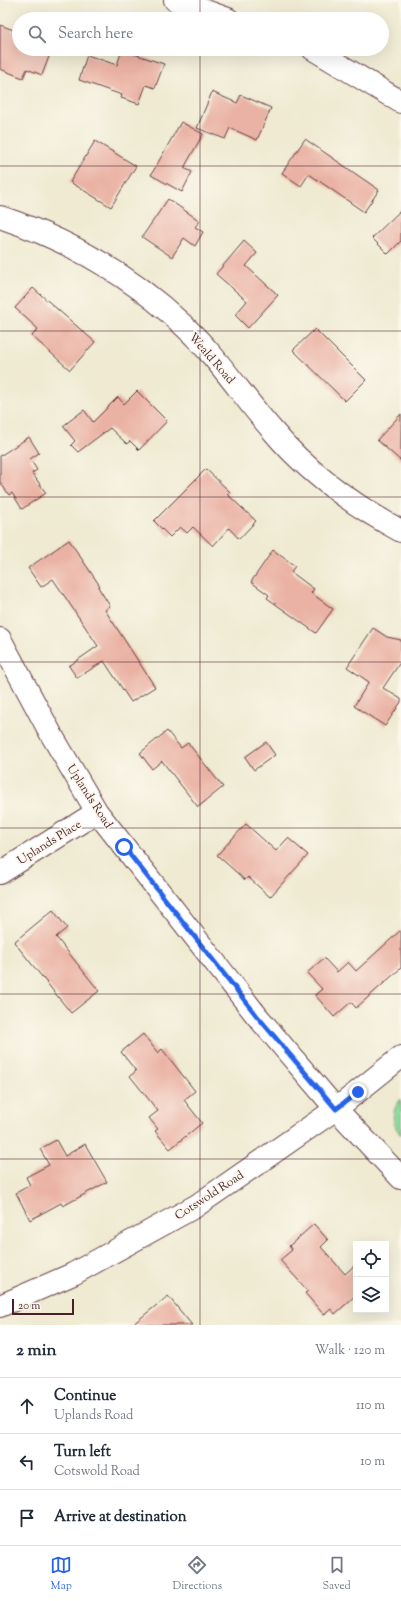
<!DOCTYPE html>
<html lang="en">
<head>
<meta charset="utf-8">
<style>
  :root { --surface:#fff; --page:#f6f6f7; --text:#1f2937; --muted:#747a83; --line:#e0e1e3; --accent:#2563eb }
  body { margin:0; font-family:"Sorts Mill Goudy",serif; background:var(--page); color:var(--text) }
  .controls { position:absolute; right:12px; bottom:12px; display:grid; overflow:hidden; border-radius:0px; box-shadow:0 4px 16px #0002 }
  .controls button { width:36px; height:36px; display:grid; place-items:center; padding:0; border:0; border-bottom:1px solid var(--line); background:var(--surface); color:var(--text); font:20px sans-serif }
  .scale { position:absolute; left:12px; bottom:10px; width:62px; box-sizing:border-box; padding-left:4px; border:2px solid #4a1f2b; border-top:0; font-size:11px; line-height:14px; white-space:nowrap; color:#4a1f2b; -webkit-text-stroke:3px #fbf7ec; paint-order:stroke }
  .stop { position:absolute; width:12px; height:12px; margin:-9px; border:3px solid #2563eb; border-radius:50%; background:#fff }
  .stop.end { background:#2563eb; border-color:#fff; box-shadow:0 1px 4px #0008 }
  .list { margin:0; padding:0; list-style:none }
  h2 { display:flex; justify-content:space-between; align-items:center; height:52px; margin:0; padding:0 16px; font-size:17px }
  h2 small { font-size:13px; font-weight:400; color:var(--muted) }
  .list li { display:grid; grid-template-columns:26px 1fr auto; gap:12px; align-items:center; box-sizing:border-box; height:56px; padding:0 16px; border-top:1px solid var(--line) }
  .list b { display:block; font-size:15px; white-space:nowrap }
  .list p { margin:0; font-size:13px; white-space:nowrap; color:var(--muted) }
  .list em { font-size:13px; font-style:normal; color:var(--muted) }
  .icon { flex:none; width:22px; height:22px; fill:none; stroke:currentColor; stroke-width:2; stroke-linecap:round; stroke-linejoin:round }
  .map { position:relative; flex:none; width:401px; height:1325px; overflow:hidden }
  .search { position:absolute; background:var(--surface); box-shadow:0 4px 16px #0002; left:12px; right:12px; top:12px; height:44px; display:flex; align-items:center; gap:10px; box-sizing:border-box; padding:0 14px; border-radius:22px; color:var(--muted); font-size:15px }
  .sheet { height:220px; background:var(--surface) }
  nav { display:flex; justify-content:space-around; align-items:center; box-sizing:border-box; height:56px; border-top:1px solid var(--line); background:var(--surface); font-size:11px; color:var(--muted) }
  nav a { display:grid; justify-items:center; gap:2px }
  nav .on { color:var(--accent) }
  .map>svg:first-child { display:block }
  .green { fill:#8ee0a0; stroke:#6c8066 }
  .building { fill:#eab2a4 }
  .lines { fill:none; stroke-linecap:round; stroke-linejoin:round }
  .street-casing { stroke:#633d44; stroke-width:24 }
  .street { stroke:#fff; stroke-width:22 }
  .route { stroke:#2563eb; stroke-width:5 }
  .grid { fill:none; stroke:#4a1f2b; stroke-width:1; stroke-opacity:0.55 }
  .labels { text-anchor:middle; stroke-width:3.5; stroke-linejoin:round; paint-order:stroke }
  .street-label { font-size:12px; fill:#4a1f2b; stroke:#fbf7ec }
</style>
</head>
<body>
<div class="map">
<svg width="401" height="1325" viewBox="0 0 401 1325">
  <rect width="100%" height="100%" fill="#fbf7ec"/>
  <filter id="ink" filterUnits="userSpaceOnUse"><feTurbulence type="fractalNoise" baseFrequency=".025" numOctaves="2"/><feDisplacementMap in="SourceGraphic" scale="8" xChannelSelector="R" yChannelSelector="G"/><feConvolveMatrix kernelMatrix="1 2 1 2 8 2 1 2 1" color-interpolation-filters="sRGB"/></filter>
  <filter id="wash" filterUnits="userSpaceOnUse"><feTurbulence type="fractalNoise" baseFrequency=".012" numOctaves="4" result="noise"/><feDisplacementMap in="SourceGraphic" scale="16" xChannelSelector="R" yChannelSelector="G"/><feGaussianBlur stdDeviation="0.9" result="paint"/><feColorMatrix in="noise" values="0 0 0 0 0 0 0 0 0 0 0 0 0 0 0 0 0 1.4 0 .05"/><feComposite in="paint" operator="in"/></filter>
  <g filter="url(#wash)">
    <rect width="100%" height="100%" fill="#efead1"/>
    <path class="green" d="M401,1099v36c-10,-12 -10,-24 0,-36z"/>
    <g id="blocks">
      <path class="building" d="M0,25l19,7v17h18l13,5 -8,21 -15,-6 -4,9 -23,-9z
        M122,50l42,14 -9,24 -9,-3 -7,19 -18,-6 1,-3 -43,-15 8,-25 30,10z
        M212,92l25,11 4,-8 30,13 -14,32 -27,-12 -5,11 -28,-11z
        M181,122l22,12 -19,34 8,4 -10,20 -31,-17z
        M305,139l74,51 -15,22 -55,-38 -8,12 -19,-13z
        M95,141l41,25 -25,41 -41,-25z
        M168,199l32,22 -5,6 8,5 -8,14 -11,-8 -12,19 -30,-20z
        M401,210v31l-13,13 -16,-16z
        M244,241l13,12 -11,13 32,29 -30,33 -13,-13 12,-14 -31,-27z
        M33,288l62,54 -25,28 -38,-34 6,-7 -23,-21z
        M315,329l51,51 -21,21 -52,-51z
        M137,391l30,30 -28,29 -9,-9 -3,3 -17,-16 -32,24 -7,-7 4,-4 -12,-15 21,-16 9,12 25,-25 6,7z
        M401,414v47l-24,-21z
        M29,437l10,16 -9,6 7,11 -5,3 14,20 -24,16 -10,-16 -3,2 -9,-13v-26z
        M206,469l24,23 -3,2 29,27 -17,18 -10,-11 -16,18 -20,-19 -6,6 -7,-6 -10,10 -16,-16z
        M69,540l31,46 -2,1 12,19 -5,4 50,77 -24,15 -27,-41 -27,17 -8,-12 29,-20 -45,-67 -12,8 -13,-19z
        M273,550l22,16 -4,6 23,17 -3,4 22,16 -17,24 -49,-35 2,-3 -18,-13z
        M373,628l14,9 14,3v21l-18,27 18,11v3l-16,24 -31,-20 15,-24 -22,-15z
        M167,731l14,17 7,-5 35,44 -25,20 -36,-46 -10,8 -12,-16z
        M266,742l9,13 -21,15 -9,-13z
        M246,824l30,27 12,-13 20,17 -38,42 -22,-20 -3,3 -28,-25z
        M53,910l14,18 -11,9 43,54 -28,22 -57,-71z
        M401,930v38l-45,40 -5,-6 -17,15 -19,-22 7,-6 -15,-16 17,-15 13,14 11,-10 8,9z
        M143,1034l15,19 4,-4 33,42 -11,9 18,23 -32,26 -15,-18 3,-2 -9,-11 9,-7 -28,-35 6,-5 -15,-19z
        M56,1140l9,16 20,-12 22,38 -44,24 -2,-3 -31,17 -14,-27 14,-8 -4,-8 23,-12 -9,-16z
        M314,1224l14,16 -7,7 24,27 11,-10v31l-21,19 -4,-5 -7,6 -19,-22 3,-2 -28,-31 12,-10 -3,-4z
        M168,1296l24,29h-60z"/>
    </g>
  </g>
  <g filter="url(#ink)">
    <use href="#blocks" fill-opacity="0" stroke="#633d44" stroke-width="1"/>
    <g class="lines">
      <defs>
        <path id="street" d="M175,0l53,19
          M313,49l88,53
          M0,217c69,23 130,58 183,108 35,32 59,71 90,106 35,42 80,74 128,100
          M0,639l51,95 46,78 160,204 79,93 65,69
          M0,873l97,-61
          M0,1306l73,-32 123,-68 140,-97 65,-52"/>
      </defs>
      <use href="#street" class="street-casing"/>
      <use href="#street" class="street"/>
    </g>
  </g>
  <g class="lines" filter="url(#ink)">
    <path class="route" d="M124,847l133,169 79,93 22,-17"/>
  </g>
  <path class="grid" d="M200,0v19M200,49v1276M0,166h401M0,331h401M0,497h401M0,662h401M0,828h401M0,994h401M0,1159h401"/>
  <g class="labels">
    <g class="street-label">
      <text transform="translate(212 358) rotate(49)" y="4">Weald Road</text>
      <text transform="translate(90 796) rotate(57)" y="4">Uplands Road</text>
      <text transform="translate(49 842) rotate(-32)" y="4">Uplands Place</text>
      <text transform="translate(209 1195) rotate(-33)" y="4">Cotswold Road</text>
    </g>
  </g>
</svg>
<div class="controls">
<button><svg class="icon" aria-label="locate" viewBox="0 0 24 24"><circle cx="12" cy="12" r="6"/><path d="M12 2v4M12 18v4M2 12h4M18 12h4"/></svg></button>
<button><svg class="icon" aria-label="layers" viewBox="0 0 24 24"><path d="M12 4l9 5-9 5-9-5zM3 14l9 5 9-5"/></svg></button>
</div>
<div class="scale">20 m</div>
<div class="stop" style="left:124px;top:847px"></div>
<div class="stop end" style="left:358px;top:1092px"></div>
<div class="search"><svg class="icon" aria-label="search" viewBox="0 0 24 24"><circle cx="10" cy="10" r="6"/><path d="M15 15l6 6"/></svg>Search here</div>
</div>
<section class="sheet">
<h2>2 min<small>Walk · 120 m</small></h2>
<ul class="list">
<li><svg class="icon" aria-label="ahead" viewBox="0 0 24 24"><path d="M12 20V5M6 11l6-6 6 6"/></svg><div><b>Continue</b><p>Uplands Road</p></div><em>110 m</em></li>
<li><svg class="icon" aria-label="left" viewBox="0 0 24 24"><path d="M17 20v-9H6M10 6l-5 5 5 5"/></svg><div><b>Turn left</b><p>Cotswold Road</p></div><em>10 m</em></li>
<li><svg class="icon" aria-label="arrive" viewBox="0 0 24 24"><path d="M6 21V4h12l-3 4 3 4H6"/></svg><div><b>Arrive at destination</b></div></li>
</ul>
</section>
<nav>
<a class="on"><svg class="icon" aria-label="map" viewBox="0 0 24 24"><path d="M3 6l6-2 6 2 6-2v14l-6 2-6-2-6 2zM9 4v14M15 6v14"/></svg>Map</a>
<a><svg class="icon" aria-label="directions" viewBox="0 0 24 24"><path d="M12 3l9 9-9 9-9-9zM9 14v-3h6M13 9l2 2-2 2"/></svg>Directions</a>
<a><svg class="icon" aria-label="saved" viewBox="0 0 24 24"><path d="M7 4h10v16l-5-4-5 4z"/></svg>Saved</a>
</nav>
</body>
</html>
